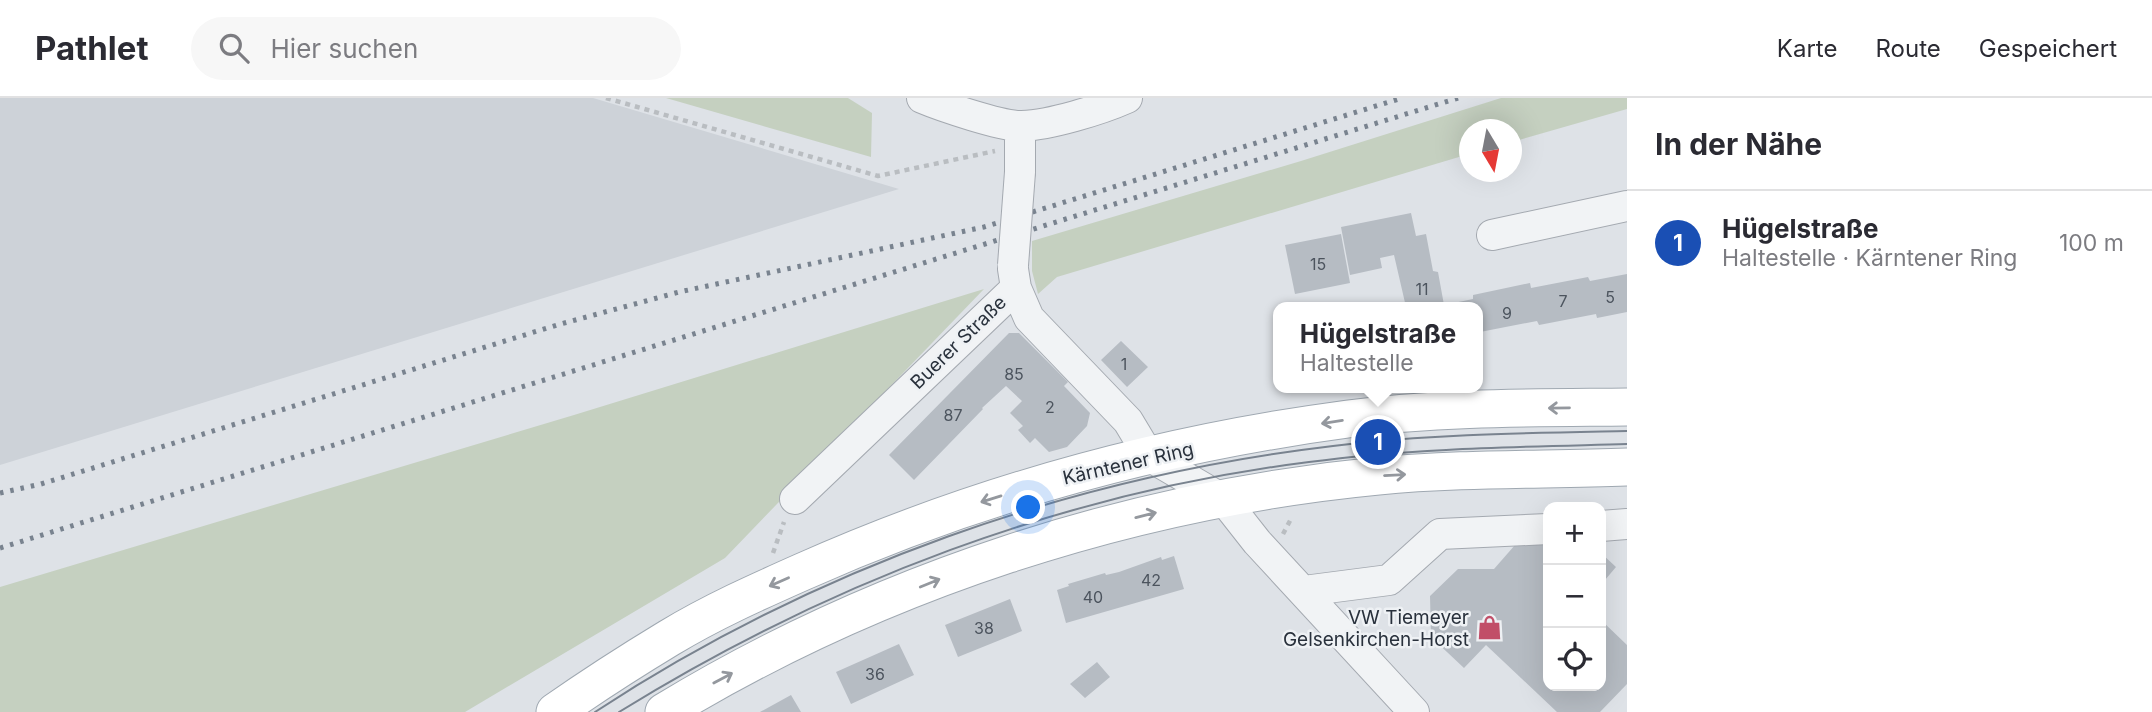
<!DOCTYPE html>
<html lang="de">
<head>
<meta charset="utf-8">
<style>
  :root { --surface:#fff; --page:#f7f7f7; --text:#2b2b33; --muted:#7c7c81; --line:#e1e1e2; --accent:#c14e68 }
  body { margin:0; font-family:Inter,sans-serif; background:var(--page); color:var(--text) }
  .controls { position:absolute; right:21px; bottom:21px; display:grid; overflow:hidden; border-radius:14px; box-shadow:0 7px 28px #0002 }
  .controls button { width:63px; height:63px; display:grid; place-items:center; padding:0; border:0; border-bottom:2px solid var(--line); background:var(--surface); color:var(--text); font:35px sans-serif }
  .compass { position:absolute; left:1459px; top:21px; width:63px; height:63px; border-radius:50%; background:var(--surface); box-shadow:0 7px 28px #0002; rotate:170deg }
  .you { position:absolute; left:1029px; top:410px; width:24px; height:24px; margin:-18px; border:5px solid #fff; border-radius:50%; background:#1a73e8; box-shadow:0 0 0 10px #1a73e833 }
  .badge { display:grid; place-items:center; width:46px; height:46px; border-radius:50%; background:var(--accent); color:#fff; font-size:23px; font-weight:700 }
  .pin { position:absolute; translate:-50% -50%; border:4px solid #fff; box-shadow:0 2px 7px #0006 }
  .popup { position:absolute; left:1273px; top:204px; width:210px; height:91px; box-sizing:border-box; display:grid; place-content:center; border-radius:14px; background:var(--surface); filter:drop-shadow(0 2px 5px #0005); font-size:23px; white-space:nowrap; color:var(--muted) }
  .popup b { font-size:26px; color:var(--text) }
  .popup::after { content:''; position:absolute; left:50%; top:100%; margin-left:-14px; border:14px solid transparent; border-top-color:var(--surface) }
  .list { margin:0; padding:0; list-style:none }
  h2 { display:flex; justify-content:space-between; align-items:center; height:91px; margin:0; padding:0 28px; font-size:30px }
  h2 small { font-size:23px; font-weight:400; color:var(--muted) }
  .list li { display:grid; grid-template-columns:46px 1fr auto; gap:21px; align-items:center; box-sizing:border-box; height:105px; padding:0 28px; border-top:2px solid var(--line) }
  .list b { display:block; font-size:26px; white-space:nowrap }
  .list p { margin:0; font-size:23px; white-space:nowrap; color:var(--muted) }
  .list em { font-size:23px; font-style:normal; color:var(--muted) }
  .icon { flex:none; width:38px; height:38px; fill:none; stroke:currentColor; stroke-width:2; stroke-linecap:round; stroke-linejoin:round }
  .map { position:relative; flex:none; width:1627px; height:614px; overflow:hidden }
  header { display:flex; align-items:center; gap:42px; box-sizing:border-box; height:98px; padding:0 35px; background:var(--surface); border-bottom:2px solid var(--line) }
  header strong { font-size:33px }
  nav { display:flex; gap:38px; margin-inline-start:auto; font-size:24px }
  .search { width:490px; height:63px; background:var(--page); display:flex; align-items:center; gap:18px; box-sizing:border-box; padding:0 24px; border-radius:38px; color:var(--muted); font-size:26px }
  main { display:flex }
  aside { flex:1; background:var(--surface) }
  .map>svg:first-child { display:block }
  .built { fill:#cdd2d8 }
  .green { fill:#c5d0c0 }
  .building { fill:#b6bcc3 }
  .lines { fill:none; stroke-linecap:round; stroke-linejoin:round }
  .minor-casing { stroke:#a4a9b0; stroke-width:32 }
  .major-casing { stroke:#9fa8b1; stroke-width:39 }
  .path { stroke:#b9bdc1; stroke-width:4.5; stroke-dasharray:5 5; stroke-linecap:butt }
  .minor { stroke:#f1f3f5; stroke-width:30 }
  .major { stroke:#fff; stroke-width:37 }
  .tram { stroke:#79838f; stroke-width:2 }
  .rail { stroke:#79838f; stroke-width:5; stroke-dasharray:3.5 7; stroke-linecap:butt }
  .minor-bridge-casing { stroke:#a4a9b0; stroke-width:32; stroke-linecap:butt }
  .minor-bridge { stroke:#f1f3f5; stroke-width:30 }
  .oneway { stroke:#94989e }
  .labels { text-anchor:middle; stroke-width:5; stroke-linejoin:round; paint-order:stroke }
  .number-label { font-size:16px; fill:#4c545e }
  .street-label { font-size:19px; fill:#29313c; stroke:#eef1f4 }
  .poi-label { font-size:19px; fill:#29313c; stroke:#eef1f4; text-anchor:end }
</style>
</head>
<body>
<header>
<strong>Pathlet</strong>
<div class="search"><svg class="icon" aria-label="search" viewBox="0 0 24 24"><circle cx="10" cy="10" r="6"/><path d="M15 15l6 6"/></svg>Hier suchen</div>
<nav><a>Karte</a><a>Route</a><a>Gespeichert</a></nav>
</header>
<main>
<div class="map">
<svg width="1627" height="614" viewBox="0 0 1627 614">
  <rect width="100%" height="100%" fill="#dee2e7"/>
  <path class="built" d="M0,0h593l306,91 -899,276z"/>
  <path class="green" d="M666,0h182l24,15 -1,44z
    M1501,0h126v11l-115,33v-12h-42l-1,24 -412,123 -19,17 -6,-23v-30l269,-80z
    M984,191l-259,269 -260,154h-465v-125l574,-172z"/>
  <path class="building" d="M1411,115l5,23 10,-2 7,37 5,1 6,33 29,-6v-4l57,-12 1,5 57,-11 2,4 37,-7v38l-30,6 -1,-4 -57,11 -2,-4 -57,11 1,4 -3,1v-30h-72l-12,-52 -14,3 2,10 -32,7 -9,-48z
    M1341,136l9,49 -55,11 -10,-49z
    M1009,235h10l49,49 -4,4 26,27 -3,13 -20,21 -18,5 -14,-14 -5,5 -12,-13 5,-4 -13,-13 12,-12 -16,-15 -24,22 1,1 -69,71 -25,-25z
    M1121,243l27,26 -21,20 -26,-27z
    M1548,438v150h53v-66l26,25v39l-27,28h-43l-71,-67 -22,23 -33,-31 -1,-41 28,-27h36l28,-32z
    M1601,455l15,14 -11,13 -4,-3z
    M1174,458l10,33 -118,34 -9,-33 12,-4 -1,-2 37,-11 1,2 13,-3 42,-15 1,3z
    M1010,501l12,32 -64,26 -13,-32z
    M899,546l15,31 -63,29 -15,-32z
    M1097,564l13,15 -25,21 -15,-14z
    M791,597l10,17h-41z"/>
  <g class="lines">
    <defs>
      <path id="minor" d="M922,0c19,8 81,29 100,28 28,-1 78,-16 105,-28
        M1020,29v45
        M1492,137l135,-29
        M1016,190l13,30 99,103 21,35 75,44 33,42 157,170
        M795,401l221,-211 -3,-19
        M1601,428l26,-2
        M1304,493l85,-11 51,-46 108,-5"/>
      <path id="major" d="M555,614c37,-26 76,-51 114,-74 43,-26 88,-46 133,-66 173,-77 358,-128 546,-153 93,-12 186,-11 279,-12
        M664,614c214,-130 465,-212 714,-236 82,-8 166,-6 249,-9"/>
    </defs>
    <use href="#minor" class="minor-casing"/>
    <use href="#major" class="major-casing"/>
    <path class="path" d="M606,0l272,78 117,-25
      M1283,436l9,-17
      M773,455l11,-31"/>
    <use href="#minor" class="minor"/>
    <use href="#major" class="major"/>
    <path class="tram" d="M595,614c221,-145 476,-235 738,-266 97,-12 196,-13 294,-15
      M619,614c210,-130 444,-219 690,-250 105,-14 212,-15 318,-18"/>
    <path class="rail" d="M0,395l41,-9 516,-159 122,-33 305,-65 418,-129
      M0,450l1458,-450"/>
    <defs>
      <path id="minor-bridge" d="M1013,167l7,-93"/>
    </defs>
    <use href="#minor-bridge" class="minor-bridge-casing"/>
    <use href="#minor-bridge" class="minor-bridge"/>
  </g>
  <defs><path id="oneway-shaft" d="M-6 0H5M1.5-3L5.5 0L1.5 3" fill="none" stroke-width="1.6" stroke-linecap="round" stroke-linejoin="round" transform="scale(1.75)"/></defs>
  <g class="oneway">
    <use href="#oneway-shaft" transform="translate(1559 310) rotate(179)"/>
    <use href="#oneway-shaft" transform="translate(1332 324) rotate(171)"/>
    <use href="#oneway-shaft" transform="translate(1395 377) rotate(-3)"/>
    <use href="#oneway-shaft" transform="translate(991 401) rotate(163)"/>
    <use href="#oneway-shaft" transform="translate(1146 417) rotate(-14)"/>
    <use href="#oneway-shaft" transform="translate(779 484) rotate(156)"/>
    <use href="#oneway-shaft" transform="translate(930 485) rotate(-22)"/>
    <use href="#oneway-shaft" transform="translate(723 580) rotate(-28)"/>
  </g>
  <defs>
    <symbol id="shop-bare" viewBox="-9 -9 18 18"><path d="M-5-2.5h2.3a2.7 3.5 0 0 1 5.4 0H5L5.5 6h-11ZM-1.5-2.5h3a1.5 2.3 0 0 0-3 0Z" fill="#c14e68" stroke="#eef1f4" stroke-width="2.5" paint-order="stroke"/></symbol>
  </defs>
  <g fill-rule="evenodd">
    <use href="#shop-bare" x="1472" y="512" width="35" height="35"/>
  </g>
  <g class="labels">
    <g class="number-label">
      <text x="1318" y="172">15</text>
      <text x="1422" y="197">11</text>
      <text x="1610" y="205">5</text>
      <text x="1563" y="209">7</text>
      <text x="1507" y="221">9</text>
      <text x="1124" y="272">1</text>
      <text x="1014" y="282">85</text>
      <text x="1050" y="315">2</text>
      <text x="953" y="323">87</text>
      <text x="1151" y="488">42</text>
      <text x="1093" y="505">40</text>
      <text x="984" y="536">38</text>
      <text x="875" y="582">36</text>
    </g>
    <g class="street-label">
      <text transform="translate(958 244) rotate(-44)" y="7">Buerer Straße</text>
      <text transform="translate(1128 365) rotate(-13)" y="7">Kärntener Ring</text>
    </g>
    <g class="poi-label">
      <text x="1469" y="526">VW Tiemeyer<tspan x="1469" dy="22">Gelsenkirchen-Horst</tspan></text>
    </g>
  </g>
</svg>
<div class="controls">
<button>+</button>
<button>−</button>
<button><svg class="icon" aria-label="locate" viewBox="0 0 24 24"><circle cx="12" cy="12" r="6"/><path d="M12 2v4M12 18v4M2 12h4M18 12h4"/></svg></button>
</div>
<svg class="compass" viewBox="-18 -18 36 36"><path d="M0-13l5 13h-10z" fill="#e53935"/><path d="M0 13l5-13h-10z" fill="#7c7c81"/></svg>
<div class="you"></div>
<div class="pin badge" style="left:1378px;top:344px;background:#1a4fb4">1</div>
<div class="popup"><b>Hügelstraße</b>Haltestelle</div>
</div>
<aside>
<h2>In der Nähe<small></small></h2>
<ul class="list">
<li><span class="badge" style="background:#1a4fb4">1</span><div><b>Hügelstraße</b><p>Haltestelle · Kärntener Ring</p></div><em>100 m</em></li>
</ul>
</aside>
</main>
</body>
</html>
